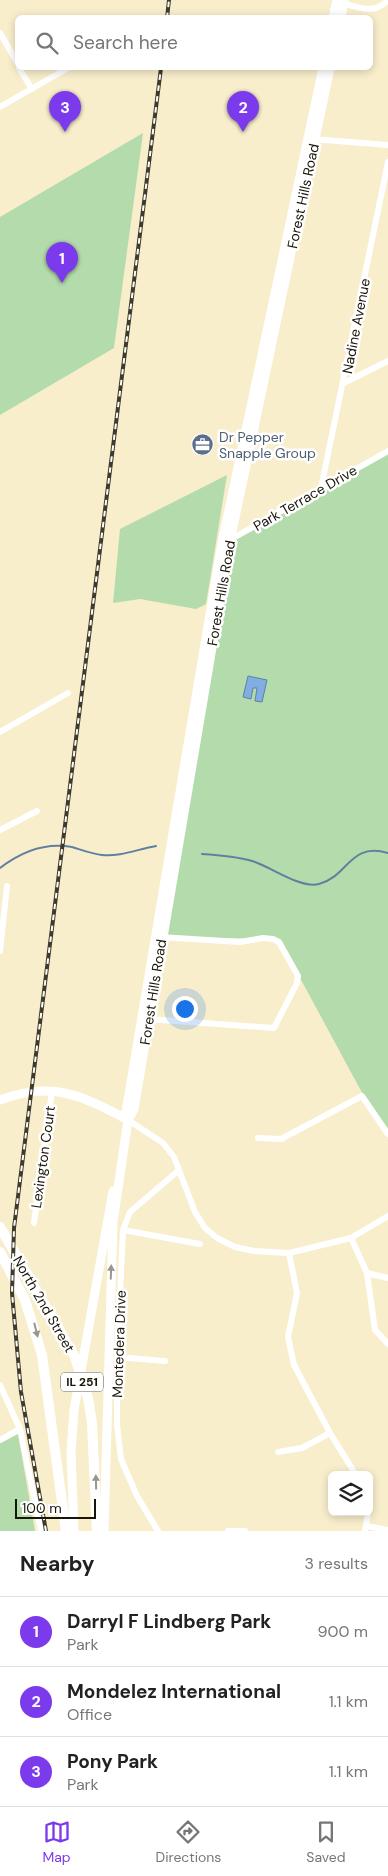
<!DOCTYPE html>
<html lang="en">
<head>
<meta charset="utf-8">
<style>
  :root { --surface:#fff; --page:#f2f2f2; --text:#222; --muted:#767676; --line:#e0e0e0; --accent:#7c3aed }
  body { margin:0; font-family:"DM Sans",sans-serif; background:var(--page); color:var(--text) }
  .controls { position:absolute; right:15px; bottom:15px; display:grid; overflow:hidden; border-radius:8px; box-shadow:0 2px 8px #0003 }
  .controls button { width:45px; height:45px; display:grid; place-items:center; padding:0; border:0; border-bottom:1px solid var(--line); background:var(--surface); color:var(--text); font:25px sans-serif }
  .scale { position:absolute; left:15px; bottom:12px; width:81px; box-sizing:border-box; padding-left:5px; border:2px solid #191609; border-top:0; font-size:14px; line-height:18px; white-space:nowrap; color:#191609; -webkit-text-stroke:4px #fff; paint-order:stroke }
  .you { position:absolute; left:184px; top:1008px; width:18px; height:18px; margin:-12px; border:4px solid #fff; border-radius:50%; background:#1a73e8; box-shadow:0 0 0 8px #1a73e833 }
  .badge { display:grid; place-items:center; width:32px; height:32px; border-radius:50%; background:var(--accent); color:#fff; font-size:16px; font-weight:700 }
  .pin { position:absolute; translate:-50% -41px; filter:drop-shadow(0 1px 2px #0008) }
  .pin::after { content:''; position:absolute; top:26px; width:18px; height:15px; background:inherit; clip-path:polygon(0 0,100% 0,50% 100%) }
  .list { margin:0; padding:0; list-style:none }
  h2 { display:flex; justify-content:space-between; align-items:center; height:65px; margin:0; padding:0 20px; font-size:21px }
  h2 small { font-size:16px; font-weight:400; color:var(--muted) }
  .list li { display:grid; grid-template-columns:32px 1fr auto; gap:15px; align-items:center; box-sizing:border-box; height:70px; padding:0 20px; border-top:1px solid var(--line) }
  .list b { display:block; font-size:19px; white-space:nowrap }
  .list p { margin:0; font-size:16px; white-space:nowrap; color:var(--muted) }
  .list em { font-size:16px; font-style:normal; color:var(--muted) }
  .icon { flex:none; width:28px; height:28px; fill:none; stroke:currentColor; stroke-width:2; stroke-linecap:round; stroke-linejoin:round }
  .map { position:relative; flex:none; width:388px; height:1531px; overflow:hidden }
  .search { position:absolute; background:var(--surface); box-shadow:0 2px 8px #0003; left:15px; right:15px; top:15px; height:55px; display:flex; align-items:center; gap:12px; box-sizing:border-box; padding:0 18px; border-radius:8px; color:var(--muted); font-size:19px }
  .sheet { height:275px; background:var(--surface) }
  nav { display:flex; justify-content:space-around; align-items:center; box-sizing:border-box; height:70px; border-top:1px solid var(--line); background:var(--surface); font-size:14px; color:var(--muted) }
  nav a { display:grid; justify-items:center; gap:2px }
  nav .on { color:var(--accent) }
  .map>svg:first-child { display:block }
  .green { fill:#b3dbac }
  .water { fill:#80aee2; stroke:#6180a1 }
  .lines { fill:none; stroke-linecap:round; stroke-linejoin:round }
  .stream { stroke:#6180a1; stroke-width:2 }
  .minor { stroke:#fff; stroke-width:6 }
  .tertiary { stroke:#fff; stroke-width:9 }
  .primary { stroke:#fff; stroke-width:10 }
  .rail-casing { stroke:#3f3b2b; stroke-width:4 }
  .rail { stroke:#fff; stroke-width:2; stroke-dasharray:5.5; stroke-linecap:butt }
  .oneway { fill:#989690 }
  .labels { text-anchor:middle; stroke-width:5; stroke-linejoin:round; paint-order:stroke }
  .shield { fill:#fff; stroke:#5e5c53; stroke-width:1 }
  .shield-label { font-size:12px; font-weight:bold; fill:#191609 }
  .street-label { font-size:14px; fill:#191609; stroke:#fff }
  .service-label { font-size:14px; fill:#4e5e75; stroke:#fff; text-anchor:start }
</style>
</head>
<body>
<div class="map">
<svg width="388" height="1531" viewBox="0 0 388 1531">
  <rect width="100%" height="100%" fill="#f8eecc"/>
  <path class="green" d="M143,133l-29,215 -114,67v-198z
    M388,453v680l-28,-44 -81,-150 -113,-2 66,-396z
    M227,475l-21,129 -10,5 -56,-10 -27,4 7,-74z
    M18,1434l17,97h-35v-88z"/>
  <path class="water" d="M248,676l19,4 -5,22 -7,-1 2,-13h-4l-2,11 -8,-2z"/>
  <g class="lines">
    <path class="stream" d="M202,854c17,1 33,2 50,7 18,5 48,28 67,23 30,-8 30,-42 69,-31
      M0,868c22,-17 45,-26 72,-21 10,3 20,7 30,8 18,2 36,-6 54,-9"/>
    <path class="minor" d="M340,3c18,3 33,13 48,-3
      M0,33l18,31
      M19,68l13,21
      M0,107l68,-39
      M312,139l76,6
      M344,383l44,-22
      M321,488l67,-326
      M228,541l160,-90
      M0,732l68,-39
      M0,830l37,-19
      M0,951l7,-65
      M147,1019l127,9 23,-45 1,-7 -19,-34 -6,-3 -10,-1 -23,4 -80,-5
      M128,1120l35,23 11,14 21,55 10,16 12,10 18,9 19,4 35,2 62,-15 37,-22
      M258,1138l23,1 81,-43 26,38
      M34,1223l18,-132
      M123,1230l77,14
      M351,1238l16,35 8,57 13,14
      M289,1253l8,40 -9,44 6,28 36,68 26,42
      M367,1273l21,5
      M117,1357l48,4
      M0,1385l20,44 21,102
      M0,1440l20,-11
      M278,1452l24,-4 28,-15
      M367,1526l21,4
      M158,1531l-21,-35 -16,-37 -4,-34v-68l6,-127 7,-18 48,-41
      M228,1531h17
      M365,1531l3,-19"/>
    <path class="tertiary" d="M333,18l4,-18
      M341,18l3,-18
      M0,1100c53,-20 82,-4 128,20
      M128,1120l-2,-8 96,-569 101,-475
      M74,1531l-3,-78 3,-43 39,-219
      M104,1531l9,-309 15,-102 6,-11 96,-568 100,-473"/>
    <path class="primary" d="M0,1227l75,130 13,41 4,25 5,108
      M0,1252l25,48 17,55 24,176"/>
    <defs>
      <path id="rail" d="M167,18l2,-18
        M46,1531l-25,-139 -9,-99 2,-65 147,-1160"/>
    </defs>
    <use href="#rail" class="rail-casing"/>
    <use href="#rail" class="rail"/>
  </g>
  <defs><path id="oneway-solid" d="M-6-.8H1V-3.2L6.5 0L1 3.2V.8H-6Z" transform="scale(1.25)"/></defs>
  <g class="oneway">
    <use href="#oneway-solid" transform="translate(111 1272) rotate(-88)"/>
    <use href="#oneway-solid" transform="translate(36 1330) rotate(76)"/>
    <use href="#oneway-solid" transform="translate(96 1482) rotate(-91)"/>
  </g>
  <defs>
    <symbol id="office-disc" viewBox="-11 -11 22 22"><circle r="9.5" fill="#5c6f8a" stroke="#fff"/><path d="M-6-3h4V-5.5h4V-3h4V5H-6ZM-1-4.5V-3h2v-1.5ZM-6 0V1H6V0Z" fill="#fff"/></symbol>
  </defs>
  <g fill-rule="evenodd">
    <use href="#office-disc" x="190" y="432" width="25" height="25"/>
  </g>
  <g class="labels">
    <rect class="shield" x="61" y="1372.5" width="42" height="19" rx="4"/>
    <g class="shield-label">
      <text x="82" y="1386">IL 251</text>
    </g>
    <g class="street-label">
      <text transform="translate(303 196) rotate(-78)" y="5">Forest Hills Road</text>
      <text transform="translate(356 326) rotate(-79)" y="5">Nadine Avenue</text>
      <text transform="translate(305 498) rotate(-30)" y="5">Park Terrace Drive</text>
      <text transform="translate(221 593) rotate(-80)" y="5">Forest Hills Road</text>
      <text transform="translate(153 992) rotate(-81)" y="5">Forest Hills Road</text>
      <text transform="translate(43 1157) rotate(-82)" y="5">Lexington Court</text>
      <text transform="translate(44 1304) rotate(60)" y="5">North 2nd Street</text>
      <text transform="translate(119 1344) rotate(-88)" y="5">Montedera Drive</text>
    </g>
    <g class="service-label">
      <text x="219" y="442">Dr Pepper<tspan x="219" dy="16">Snapple Group</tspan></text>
    </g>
  </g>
</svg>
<div class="controls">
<button><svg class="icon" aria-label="layers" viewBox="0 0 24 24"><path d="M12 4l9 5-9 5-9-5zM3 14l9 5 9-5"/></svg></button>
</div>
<div class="scale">100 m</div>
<div class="you"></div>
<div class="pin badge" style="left:62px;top:283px">1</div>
<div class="pin badge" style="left:243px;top:132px">2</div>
<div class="pin badge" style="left:65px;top:132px">3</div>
<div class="search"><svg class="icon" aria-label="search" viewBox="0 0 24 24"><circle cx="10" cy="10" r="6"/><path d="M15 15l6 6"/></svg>Search here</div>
</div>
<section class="sheet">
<h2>Nearby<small>3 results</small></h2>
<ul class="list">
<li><span class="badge">1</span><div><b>Darryl F Lindberg Park</b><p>Park</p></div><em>900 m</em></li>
<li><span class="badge">2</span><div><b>Mondelez International</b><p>Office</p></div><em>1.1 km</em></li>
<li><span class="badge">3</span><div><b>Pony Park</b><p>Park</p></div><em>1.1 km</em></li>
</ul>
</section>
<nav>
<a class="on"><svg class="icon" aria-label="map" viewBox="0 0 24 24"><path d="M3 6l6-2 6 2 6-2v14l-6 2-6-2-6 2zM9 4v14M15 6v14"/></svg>Map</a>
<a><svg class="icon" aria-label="directions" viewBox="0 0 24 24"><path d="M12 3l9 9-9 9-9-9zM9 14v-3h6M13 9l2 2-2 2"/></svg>Directions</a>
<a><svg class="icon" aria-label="saved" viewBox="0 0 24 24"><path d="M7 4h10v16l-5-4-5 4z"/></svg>Saved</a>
</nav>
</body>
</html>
